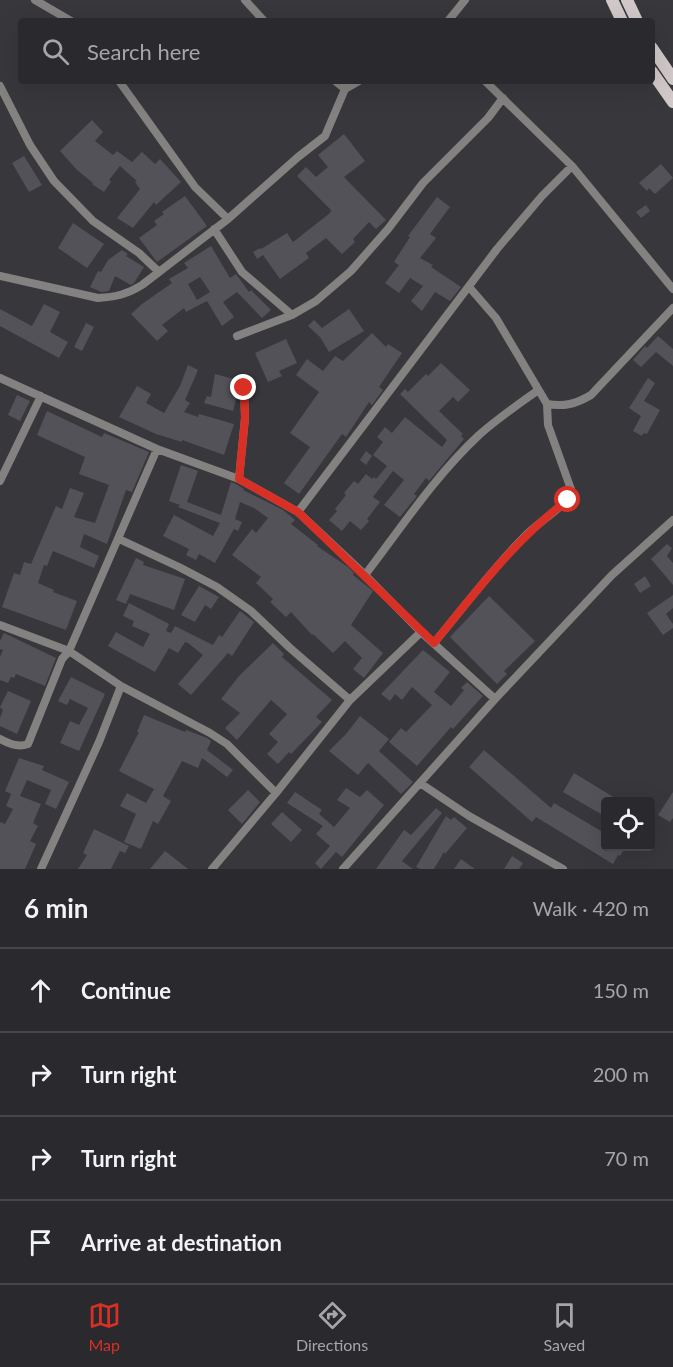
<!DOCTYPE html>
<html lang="en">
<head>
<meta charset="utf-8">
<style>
  :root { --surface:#2a292d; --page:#363539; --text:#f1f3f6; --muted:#a5a6aa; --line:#464549; --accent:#d93025 }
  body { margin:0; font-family:Lato,sans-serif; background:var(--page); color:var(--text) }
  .controls { position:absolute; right:18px; bottom:18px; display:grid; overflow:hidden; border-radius:6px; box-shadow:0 6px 24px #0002 }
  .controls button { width:54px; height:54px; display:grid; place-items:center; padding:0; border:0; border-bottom:2px solid var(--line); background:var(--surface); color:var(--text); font:30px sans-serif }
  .stop { position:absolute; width:18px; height:18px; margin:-14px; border:4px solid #d93025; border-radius:50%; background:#fff }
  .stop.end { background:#d93025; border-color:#fff; box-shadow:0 2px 6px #0008 }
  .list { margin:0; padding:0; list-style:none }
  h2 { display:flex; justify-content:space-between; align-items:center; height:78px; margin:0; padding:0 24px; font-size:26px }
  h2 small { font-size:20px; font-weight:400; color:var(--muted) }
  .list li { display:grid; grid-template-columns:39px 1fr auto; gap:18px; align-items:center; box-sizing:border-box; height:84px; padding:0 24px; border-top:2px solid var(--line) }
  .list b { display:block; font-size:22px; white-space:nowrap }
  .list em { font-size:20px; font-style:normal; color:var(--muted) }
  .icon { flex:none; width:33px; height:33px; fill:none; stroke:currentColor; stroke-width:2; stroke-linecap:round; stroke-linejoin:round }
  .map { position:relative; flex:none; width:673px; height:869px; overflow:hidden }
  .search { position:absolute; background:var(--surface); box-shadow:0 6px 24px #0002; left:18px; right:18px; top:18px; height:66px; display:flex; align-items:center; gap:15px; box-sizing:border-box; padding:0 21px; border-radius:6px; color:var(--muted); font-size:22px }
  .sheet { height:414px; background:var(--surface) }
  nav { display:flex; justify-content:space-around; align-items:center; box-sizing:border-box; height:84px; border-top:2px solid var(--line); background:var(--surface); font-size:16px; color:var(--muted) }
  nav a { display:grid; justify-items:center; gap:3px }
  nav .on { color:var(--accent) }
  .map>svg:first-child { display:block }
  .building { fill:#525258; fill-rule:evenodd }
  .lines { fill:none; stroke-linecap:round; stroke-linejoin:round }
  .street { stroke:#848181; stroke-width:8 }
  .primary { stroke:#d1c9c9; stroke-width:12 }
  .route { stroke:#d93025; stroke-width:8 }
</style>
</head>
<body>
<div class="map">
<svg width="673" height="869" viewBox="0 0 673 869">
  <rect width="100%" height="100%" fill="#38373c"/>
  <path class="building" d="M92,120l11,12 -8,9 18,14 4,-4 15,11 10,-10 13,12 5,-5 21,23 -25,23 -2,-3 -21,26 -16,-10 23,-29 -5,-7 2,-1 -17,-15 -11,14 2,2 -7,10 -12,-8 1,-1 -16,-13 -17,-19z
    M344,134l21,27 -21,16 42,43 -10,9 -7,-7 -16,17 2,3 -13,12 -16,-16 -20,15 3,5 -29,21 -17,-24 -6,4 -4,-7 7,-4 1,1 26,-16 6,9 37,-29 1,-3 -34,-34 9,-9 10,10 12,-10 -10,-12z
    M24,156l18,29 -13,7 -17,-29z
    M661,164l12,14 -18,16 -6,-6 -2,3 -8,-8z
    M185,196l22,30 -50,36 -18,-24 18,-13 -3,-4 10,-7 -2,-2z
    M437,197l13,10 -20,27 6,4 -16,20 13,7 -2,2 30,20 -11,14 -15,-9 -13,19 -11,-10 12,-15 -13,-8 -11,15 -14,-10 14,-18 -5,-3 16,-25 -2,-1z
    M646,205l4,6 -9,7 -5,-6z
    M73,223l31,21 -17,24 -29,-20z
    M211,246l19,32 6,-4 13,18 2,-2 20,20 -9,8 -25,-26 -14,10 11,15 -12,9 -15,-25 -21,11 -2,-4 -22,17 6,6 -11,10 -26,-27 11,-10 30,-21 -3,-4 19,-11 -4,-5zM200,277l10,15 -13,8 -9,-16z
    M122,250l6,4 -2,2 18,11 -10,16 -3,2 -16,-9 -6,15 -8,1 -11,-5 8,-16 3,1 7,-12z
    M44,304l16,8 -10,20 18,10 -9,16 -59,-32v-17l32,17z
    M349,309l15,22 -35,21 -9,-15 -12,-11 6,-6 8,8z
    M86,323l8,4 -12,24 -8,-4z
    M372,333l14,14 2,-3 14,9 -23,34 4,3 -11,15 -3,-3 -23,35 -4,-3 -43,60 -15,-11 26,-36 -20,-14 29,-41 -23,-17 11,-16 16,12 12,-15 8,5z
    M658,336l15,13v17l-17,-14 -15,15 -8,-7 12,-14 2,2z
    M286,339l11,24 -18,8 3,5 -14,6 -13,-29z
    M441,363l29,27 -12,12 -5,-5 -14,14 24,23 -2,2 3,3 -35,42 -3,-3 -12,16 3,2 -17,21 -16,-12 20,-25 -11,-9 -20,26 7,5 -13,17 2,2 -8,9 -11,-9 -8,10 -13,-11 8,-9 -2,-2 11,-14 -2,-2 10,-12 4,3 8,-10 6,5 2,-2 2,2 11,-13 -14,-11 10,-13 -6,-5 8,-10 7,6 13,-16 37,30 5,-7 -47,-46 5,-5 3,3 18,-18 2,2z
    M188,365l10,5 -13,30 5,3 -6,9 14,5 1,-3 35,10 -10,31 -42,-15v2l-26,-8 -37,-17 18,-31 14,8 -5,9 18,10 16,-27z
    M215,374l26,7 -8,30 -29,-8 3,-7 4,1z
    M648,378l7,5 -11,18 16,9 -13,24 -3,-1 -2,3 -9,-5 8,-15 -12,-8z
    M17,395l13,6 -10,20 -12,-6z
    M47,411l55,26 2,-4 45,19 -17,40 -6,-2 -19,54 -23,-10 -4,13 19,9 -5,12 -41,-17 -6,15 -3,-1 -6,18 16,7 -1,2 24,9 -11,29 -64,-23 12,-34 6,2 4,-13 7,2 25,-58 6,3 8,-21 14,5 -10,24 21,6 14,-38 -30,-11 6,-17 -48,-22z
    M366,451l6,5 -6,9 -6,-5z
    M181,465l17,6 -11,31 34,13 10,-33 5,2 8,5 -1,1 40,20 12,10 -4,4 27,21 -1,1 31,21 6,6 -1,2 20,16 -22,34 32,28 -19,25 -11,-9 9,-11 -17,-17 -12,12 -20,-19 -1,1 -21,-23 -5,5 -16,-15 3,-3 -17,-16 5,-6 -29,-22 20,-26 4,4 12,-15 -14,-10 -14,-6 -5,17 7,3 -4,9 -4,-2 -19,34 -16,-9 -3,6 -10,-5 3,-6 -26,-13 11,-21 39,21 7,-13 -42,-16 2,-2 -11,-4z
    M667,544l5,4 -5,8 6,7v22l-22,-26z
    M136,558l8,4 -1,3 42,14 -11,31 -44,-16 -4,10 -10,-4z
    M645,576l6,10 -11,7 -6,-9z
    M199,586l20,11 -8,12 -6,-4 -10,17 -14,-7z
    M673,595v13l-7,6 7,10v4l-10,7 -16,-22z
    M489,596l46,45 -31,30 3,3 -10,10 -47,-47z
    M129,603l40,21 -3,7 5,2 4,-7 38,19 6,-10 3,2 18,-26 14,11 -22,34 -4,-3 -37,42 -13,-11 25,-29 -15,-12 -3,-1 -7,11 -9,-5 -14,24 -47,-26 8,-14 27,15 7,-13 -18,-8 2,-5 -11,-5z
    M4,633l52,25 -11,28 -29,-12 -2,4 -3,-1 -3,6 -8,-3v-23l3,-7 -3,-1v-8z
    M273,643l11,11 -2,3 50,43 -16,17 6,5 -31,32 -2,-2 -11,12 -11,-10 11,-12 -9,-8 18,-20 -16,-14 -34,40 -12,-12 15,-15 -19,-14 18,-23z
    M423,650l27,22 -16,20 17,14 13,-16 -3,-2 6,-6 16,14 -30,33 -2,-2 -34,39 -28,-24 12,-14 5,4 26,-27 -20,-18 -10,13 -7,-6 -5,7 -9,-7z
    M71,677l34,17 -26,57 -19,-8 10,-22 9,4 9,-17 -18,-9 -3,6 -9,-4z
    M8,691l23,10 -14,33 -17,-8v-8l3,-8 -3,-3z
    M144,715l41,17 1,-2 21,8 4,3 -4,9 26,20 -6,7 -25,-19 -4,10 -16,-7 -19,35 8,5 -13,23 -5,-3 -12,28 -17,-7 12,-28 -16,-8 7,-13 19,10 8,-14 -35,-18 20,-39h-2z
    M360,716l29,23 -10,12 34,31 -12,12 -33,-31 -10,12 -29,-24 17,-17z
    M484,750l67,58 3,-5 52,31v12h20l-6,10 -2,-1 -5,9 -77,-47 -4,5 -63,-55z
    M19,758l25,8 -2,4 27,12 -13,27 -11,-5 6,-14 -24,-10 -7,16 21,8 -8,19 5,3 -8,15 6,3 -11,25h-25v-47l5,2 8,-15 -7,-3 5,-12 -6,-3z
    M574,773l46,28h-14v16l-43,-25z
    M346,788l14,9 7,-7 17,15 -42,52 -6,-5 -15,17 -6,-6 15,-17 -14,-12 7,-8 -36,-23 8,-11 27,18 -3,4 15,13 16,-19 -13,-8z
    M248,790l12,12 -18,22 -14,-14z
    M673,792v26l-3,4 -12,-7z
    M436,808l6,5 -40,48 11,8h-37l28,-39 7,5z
    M282,812l20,18 -11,12 -20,-18z
    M446,816l5,4 3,-3 13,11 -22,26 -1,-2 -10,17h-14l-4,-2z
    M94,829l35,17 -4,7 -5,-2 -9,18h-33l9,-14 -4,-2z
    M165,851l23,18h-38z
    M512,856l11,7 -4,6h-15z
    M461,859l14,10h-21z"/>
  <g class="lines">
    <path class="street" d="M35,0l36,21
      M245,0l19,21
      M448,21l17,-21
      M119,81l76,106 33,32
      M335,81l10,8
      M485,81l87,85 101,123
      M0,86l30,59 24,36 39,40 46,32 19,18
      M214,229l28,43 50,43
      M0,276l98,22c18,-1 30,-4 44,-13l86,-66 70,-62 27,-21 20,-47 14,-8
      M237,336l55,-21 24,-14 35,-30 37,-42 35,-46 65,-65 15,-20
      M0,378l157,71 82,30 59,33 67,63 56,57 74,67
      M547,404c17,3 29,0 44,-9l82,-87
      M239,479l6,-61 -1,-30
      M0,481l41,-85
      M298,512l199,-263 45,-53 30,-30
      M119,539l60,28 38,20 34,24 39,37 60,52
      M365,575c36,-47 70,-99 114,-140 18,-16 38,-30 58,-44
      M0,625l69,26 52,35 89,47 17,11 49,49
      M434,643c30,-36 58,-74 91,-107 13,-14 40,-29 47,-44l-24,-67 -1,-21 -51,-86 -26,-30
      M0,739c9,4 17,9 28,5l34,-85 7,-8 88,-202
      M420,783l49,33 94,53
      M41,869l58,-127 22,-56
      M212,869l64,-76 74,-93 71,-68
      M343,869l152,-170 117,-124 61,-55"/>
    <path class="primary" d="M612,0l10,21
      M627,0l10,21
      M652,48l21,31
      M652,72l21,30"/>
  </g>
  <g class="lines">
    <path class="route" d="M244,388l1,30 -6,61 59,33 136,131c42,-51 81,-104 134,-143"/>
  </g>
</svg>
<div class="controls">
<button><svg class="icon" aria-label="locate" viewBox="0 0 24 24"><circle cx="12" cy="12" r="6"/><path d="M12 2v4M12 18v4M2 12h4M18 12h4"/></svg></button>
</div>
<div class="stop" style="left:568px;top:500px"></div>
<div class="stop end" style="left:244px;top:388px"></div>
<div class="search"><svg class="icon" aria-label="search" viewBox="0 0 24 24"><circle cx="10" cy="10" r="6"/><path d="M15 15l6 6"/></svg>Search here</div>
</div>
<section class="sheet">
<h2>6 min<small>Walk · 420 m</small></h2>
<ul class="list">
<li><svg class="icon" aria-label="ahead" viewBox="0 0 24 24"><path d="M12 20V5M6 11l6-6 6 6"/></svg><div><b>Continue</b></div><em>150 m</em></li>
<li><svg class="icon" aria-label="right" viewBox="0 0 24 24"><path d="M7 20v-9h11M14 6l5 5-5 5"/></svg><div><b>Turn right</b></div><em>200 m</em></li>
<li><svg class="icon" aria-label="right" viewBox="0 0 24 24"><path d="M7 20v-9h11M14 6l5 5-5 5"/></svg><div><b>Turn right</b></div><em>70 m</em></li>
<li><svg class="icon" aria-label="arrive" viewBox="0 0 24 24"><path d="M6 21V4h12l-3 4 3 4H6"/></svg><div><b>Arrive at destination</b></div></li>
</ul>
</section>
<nav>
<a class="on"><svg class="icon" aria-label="map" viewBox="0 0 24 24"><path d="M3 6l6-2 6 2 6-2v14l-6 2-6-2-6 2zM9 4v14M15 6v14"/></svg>Map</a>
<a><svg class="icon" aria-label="directions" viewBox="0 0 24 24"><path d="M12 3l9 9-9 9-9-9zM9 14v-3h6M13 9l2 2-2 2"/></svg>Directions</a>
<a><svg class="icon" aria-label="saved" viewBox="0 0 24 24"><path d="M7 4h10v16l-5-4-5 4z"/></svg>Saved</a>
</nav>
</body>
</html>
